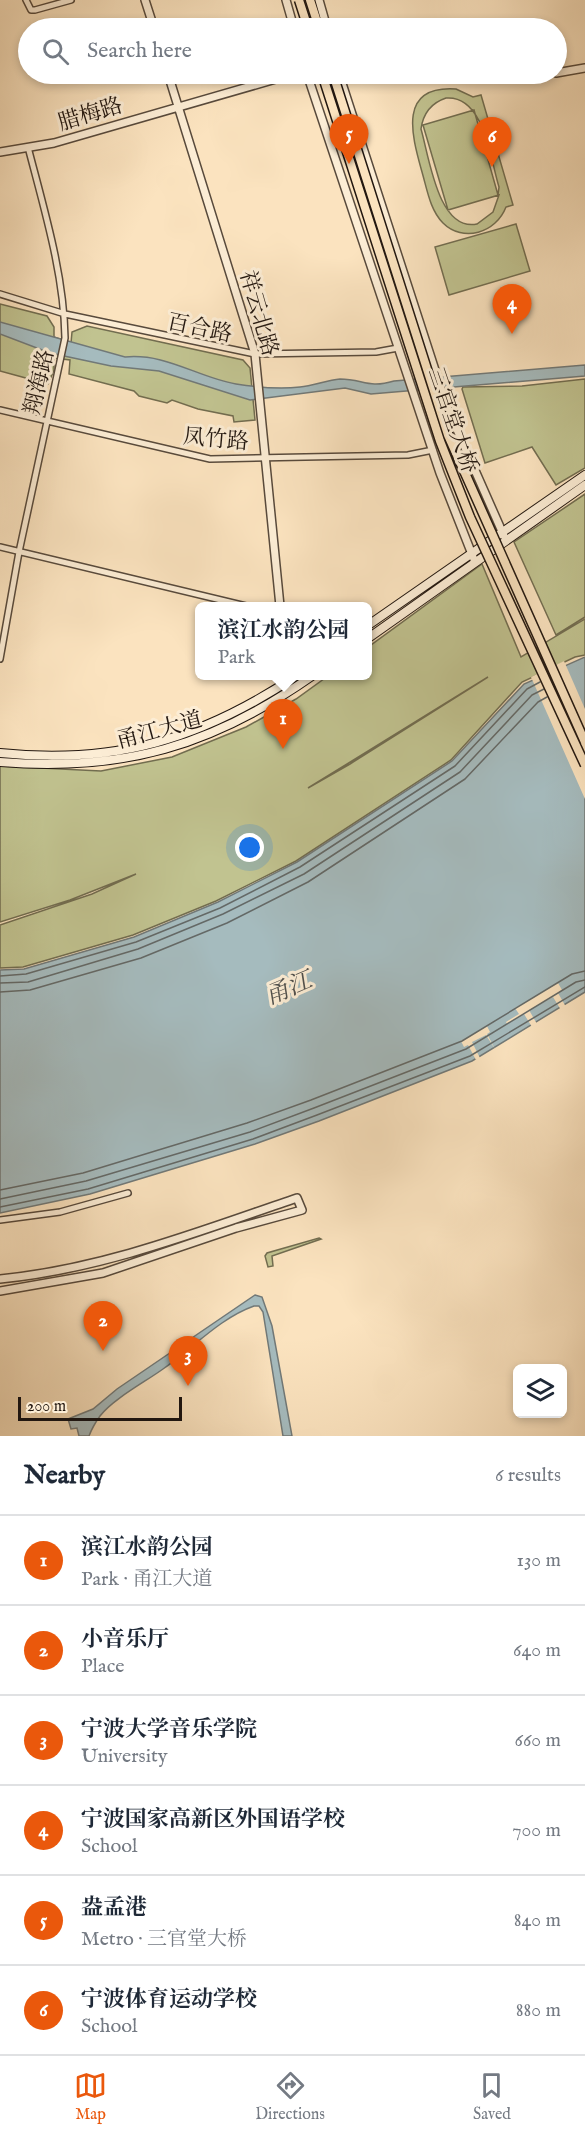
<!DOCTYPE html>
<html lang="en">
<head>
<meta charset="utf-8">
<style>
  :root { --surface:#fff; --page:#f6f6f7; --text:#1f2937; --muted:#747a83; --line:#e0e1e3; --accent:#ea580c }
  body { margin:0; font-family:"IM FELL English","Noto Serif SC",serif; background:var(--page); color:var(--text) }
  .controls { position:absolute; right:18px; bottom:18px; display:grid; overflow:hidden; border-radius:9px; box-shadow:0 3px 9px #0003 }
  .controls button { width:54px; height:54px; display:grid; place-items:center; padding:0; border:0; border-bottom:2px solid var(--line); background:var(--surface); color:var(--text); font:30px sans-serif }
  .scale { position:absolute; left:18px; bottom:15px; width:164px; box-sizing:border-box; padding-left:6px; border:3px solid #221710; border-top:0; font-size:16px; line-height:21px; white-space:nowrap; color:#221710; -webkit-text-stroke:4px #fcedd5; paint-order:stroke }
  .you { position:absolute; left:250px; top:848px; width:21px; height:21px; margin:-15px; border:4px solid #fff; border-radius:50%; background:#1a73e8; box-shadow:0 0 0 9px #1a73e833 }
  .badge { display:grid; place-items:center; width:39px; height:39px; border-radius:50%; background:var(--accent); color:#fff; font-size:20px; font-weight:700 }
  .pin { position:absolute; translate:-50% -50px; filter:drop-shadow(0 2px 3px #0008) }
  .pin::after { content:''; position:absolute; top:32px; width:21px; height:18px; background:inherit; clip-path:polygon(0 0,100% 0,50% 100%) }
  .popup { position:absolute; left:195px; top:602px; width:177px; height:78px; box-sizing:border-box; display:grid; place-content:center; border-radius:9px; background:var(--surface); filter:drop-shadow(0 2px 4px #0005); font-size:20px; white-space:nowrap; color:var(--muted) }
  .popup b { font-size:22px; color:var(--text) }
  .popup::after { content:''; position:absolute; left:50%; top:100%; margin-left:-12px; border:12px solid transparent; border-top-color:var(--surface) }
  .list { margin:0; padding:0; list-style:none }
  h2 { display:flex; justify-content:space-between; align-items:center; height:78px; margin:0; padding:0 24px; font-size:26px }
  h2 small { font-size:20px; font-weight:400; color:var(--muted) }
  .list li { display:grid; grid-template-columns:39px 1fr auto; gap:18px; align-items:center; box-sizing:border-box; height:90px; padding:0 24px; border-top:2px solid var(--line) }
  .list b { display:block; font-size:22px; white-space:nowrap }
  .list p { margin:0; font-size:20px; white-space:nowrap; color:var(--muted) }
  .list em { font-size:20px; font-style:normal; color:var(--muted) }
  .icon { flex:none; width:33px; height:33px; fill:none; stroke:currentColor; stroke-width:2; stroke-linecap:round; stroke-linejoin:round }
  .map { position:relative; flex:none; width:585px; height:1436px; overflow:hidden }
  .search { position:absolute; background:var(--surface); box-shadow:0 3px 9px #0003; left:18px; right:18px; top:18px; height:66px; display:flex; align-items:center; gap:15px; box-sizing:border-box; padding:0 21px; border-radius:33px; color:var(--muted); font-size:22px }
  .sheet { height:618px; background:var(--surface) }
  nav { display:flex; justify-content:space-around; align-items:center; box-sizing:border-box; height:84px; border-top:2px solid var(--line); background:var(--surface); font-size:16px; color:var(--muted) }
  nav a { display:grid; justify-items:center; gap:3px }
  nav .on { color:var(--accent) }
  .map>svg:first-child { display:block }
  .green { fill:#c1c390; stroke:#726d50; stroke-width:1.5; fill-rule:evenodd }
  .water { fill:#a5bbbe; stroke:#717978; stroke-width:1.5 }
  .pier { fill:#fbe3bf }
  .lines { fill:none; stroke-linecap:round; stroke-linejoin:round }
  .shore { stroke:#646967; stroke-width:1.5 }
  .minor-casing { stroke:#584a3c; stroke-width:8 }
  .tertiary-casing { stroke:#584a3c; stroke-width:10 }
  .secondary-casing { stroke:#221710; stroke-width:10 }
  .primary-casing { stroke:#221710; stroke-width:11 }
  .minor { stroke:#fcedd5; stroke-width:5 }
  .tertiary { stroke:#fcedd5; stroke-width:7 }
  .secondary { stroke:#fcedd5; stroke-width:8 }
  .primary { stroke:#fbe3bf; stroke-width:8 }
  .primary-bridge-casing { stroke:#221710; stroke-width:11; stroke-linecap:butt }
  .primary-bridge { stroke:#fbe3bf; stroke-width:8 }
  .labels { text-anchor:middle; stroke-width:6; stroke-linejoin:round; paint-order:stroke }
  .street-label { font-size:22px; fill:#221710; stroke:#fcedd5 }
  .water-label { font-size:24px; font-style:italic; fill:#50504d; stroke:#fcedd5 }
</style>
</head>
<body>
<div class="map">
<svg width="585" height="1436" viewBox="0 0 585 1436">
  <rect width="100%" height="100%" fill="#fbe3bf"/>
  <filter id="stains"><feTurbulence type="fractalNoise" baseFrequency=".00333" numOctaves="4"/><feColorMatrix values="0 0 0 0 .2 0 0 0 0 .09 0 0 0 0 .02 0 0 0 .5 -.17"/></filter>
  <radialGradient id="worn" r=".72"><stop offset=".6" stop-color="#630" stop-opacity="0"/><stop offset="1" stop-color="#630" stop-opacity=".3"/></radialGradient>
  <path class="green" d="M456,89l17,8 8,-2 32,110 -7,2c-10,26 -43,36 -63,16 -13,-13 -16,-34 -21,-51 -10,-36 -25,-87 34,-83zM446,98c38,-3 44,60 53,89l-1,8 -24,-85 -51,15 25,85 51,-15 -6,17 -16,12c-39,8 -48,-68 -56,-95 2,-15 10,-26 25,-31z
    M516,224l14,47 -81,24 -14,-48z
    M0,304l47,12 7,11v10l17,6 1,-11 15,-6 156,34 7,8 5,52 -21,2 -1,-6 -35,-7 -26,-9 -5,3 -28,-7 -5,-5 -65,-17 1,-14 -16,-2v12l-6,14 -48,-13z
    M585,379v89l-29,17 -24,-38 -47,16 -23,-74 1,-2 59,-1z
    M585,494v123l-29,18 -42,-93z
    M482,564l39,93 64,-38v36l-10,2 -53,25 -71,78 -155,101 -80,40 -83,34 -110,32 -23,1v-43l92,-31 44,-20 -66,26 -70,22v-156l101,5 71,-14 74,-30 50,-28 32,-23h39v-28zM488,677l-138,87 -42,24z
    M319,1238l2,1 -49,17 1,10 -5,1 -3,-11 2,-3z"/>
  <path class="water" d="M0,322l125,35c41,-4 72,20 111,27 19,3 44,5 64,3 13,-1 27,-7 40,-8 23,0 28,10 54,2l191,-16v11l-214,18 -26,-6 -95,12 -91,-29 -48,-5 -61,-13 -50,-19z
    M585,657v335l-113,69 -153,60 -64,23 -165,50 -90,19v-243l24,-1 110,-32 84,-35 79,-40 155,-101 72,-77z
    M255,1295l7,2 10,29 20,110h-9l-20,-124 -4,-6h-5c-34,12 -61,42 -91,63 -18,13 -50,30 -63,47 -5,7 -8,12 -11,20h-10l-2,-8 -6,1 -3,-10 25,-10 24,-20z"/>
  <path class="pier" d="M564,661l21,48v90l-54,-122z
    M558,983l4,7 -4,3 8,14 -5,3 -8,-13 -24,13 8,14 -5,3 -8,-13 -17,10 -1,-2 13,-8 -4,-6z
    M487,1026l3,6 -3,2 8,15 -9,-14 -14,7 8,16 -4,2 -8,-15 -4,2 -3,-6z"/>
  <g class="lines">
    <path class="shore" d="M0,976l26,-2 110,-32 84,-34 80,-41 155,-101 72,-77 13,-7
      M0,983l28,-1 110,-33 85,-35 81,-40 156,-102 72,-77 12,-6
      M0,992l30,-2 111,-32 86,-35 81,-41 157,-103 73,-77 9,-5
      M0,1190l83,-17 164,-50 64,-23 151,-59 110,-67 13,-3
      M0,1199l86,-18 164,-49 64,-24 152,-59 110,-67 9,-2
      M0,1207l88,-18 165,-50 64,-24 153,-59 115,-69"/>
    <defs>
      <path id="minor" d="M26,0l5,10h4l36,-10
        M0,294l65,20 190,40 121,-2 22,-4
        M0,410l210,49 198,-4 25,-5
        M0,547l246,59
        M0,659l19,-107 46,-214c-1,-64 -21,-129 -37,-191
        M0,1220l60,-8 68,-19"/>
      <path id="tertiary" d="M145,0l9,28
        M286,0l8,28
        M319,0l8,28
        M556,73l29,-5
        M168,74l87,280 25,252
        M307,74l133,399 35,89
        M339,74l108,333 57,129
        M0,152l54,-9 239,-69
        M0,1279c103,-10 200,-48 297,-81l5,12 -66,18 -133,45 -103,18"/>
      <path id="secondary" d="M367,626l218,-151
        M367,639l218,-154
        M0,753c115,12 201,-14 296,-77
        M0,762c123,10 212,-16 312,-86"/>
      <path id="primary" d="M310,0l9,28"/>
    </defs>
    <use href="#minor" class="minor-casing"/>
    <use href="#tertiary" class="tertiary-casing"/>
    <use href="#secondary" class="secondary-casing"/>
    <use href="#primary" class="primary-casing"/>
    <use href="#minor" class="minor"/>
    <use href="#tertiary" class="tertiary"/>
    <use href="#secondary" class="secondary"/>
    <use href="#primary" class="primary"/>
    <defs>
      <path id="primary-bridge" d="M299,0l9,28
        M322,74l118,367 30,76 115,248
        M333,74l115,361 137,307"/>
    </defs>
    <use href="#primary-bridge" class="primary-bridge-casing"/>
    <use href="#primary-bridge" class="primary-bridge"/>
  </g>
  <g class="labels">
    <g class="street-label">
      <text transform="translate(90 113) rotate(-17)" y="8">腊梅路</text>
      <text transform="translate(260 313) rotate(74)" y="8">祥云北路</text>
      <text transform="translate(200 327) rotate(12)" y="8">百合路</text>
      <text transform="translate(38 382) rotate(-77)" y="8">翔海路</text>
      <text transform="translate(454 420) rotate(71)" y="8">三官堂大桥</text>
      <text transform="translate(216 438) rotate(5)" y="8">凤竹路</text>
      <text transform="translate(159 729) rotate(-15)" y="8">甬江大道</text>
    </g>
    <g class="water-label">
      <text transform="translate(288 988) rotate(-23)" y="8">甬江</text>
    </g>
  </g>
  <rect width="100%" height="100%" filter="url(#stains)"/>
  <rect width="100%" height="100%" fill="url(#worn)"/>
</svg>
<div class="controls">
<button><svg class="icon" aria-label="layers" viewBox="0 0 24 24"><path d="M12 4l9 5-9 5-9-5zM3 14l9 5 9-5"/></svg></button>
</div>
<div class="scale">200 m</div>
<div class="you"></div>
<div class="pin badge" style="left:283px;top:749px">1</div>
<div class="popup"><b>滨江水韵公园</b>Park</div>
<div class="pin badge" style="left:103px;top:1351px">2</div>
<div class="pin badge" style="left:188px;top:1386px">3</div>
<div class="pin badge" style="left:512px;top:334px">4</div>
<div class="pin badge" style="left:349px;top:164px">5</div>
<div class="pin badge" style="left:492px;top:167px">6</div>
<div class="search"><svg class="icon" aria-label="search" viewBox="0 0 24 24"><circle cx="10" cy="10" r="6"/><path d="M15 15l6 6"/></svg>Search here</div>
</div>
<section class="sheet">
<h2>Nearby<small>6 results</small></h2>
<ul class="list">
<li><span class="badge">1</span><div><b>滨江水韵公园</b><p>Park · 甬江大道</p></div><em>130 m</em></li>
<li><span class="badge">2</span><div><b>小音乐厅</b><p>Place</p></div><em>640 m</em></li>
<li><span class="badge">3</span><div><b>宁波大学音乐学院</b><p>University</p></div><em>660 m</em></li>
<li><span class="badge">4</span><div><b>宁波国家高新区外国语学校</b><p>School</p></div><em>700 m</em></li>
<li><span class="badge">5</span><div><b>盎孟港</b><p>Metro · 三官堂大桥</p></div><em>840 m</em></li>
<li><span class="badge">6</span><div><b>宁波体育运动学校</b><p>School</p></div><em>880 m</em></li>
</ul>
</section>
<nav>
<a class="on"><svg class="icon" aria-label="map" viewBox="0 0 24 24"><path d="M3 6l6-2 6 2 6-2v14l-6 2-6-2-6 2zM9 4v14M15 6v14"/></svg>Map</a>
<a><svg class="icon" aria-label="directions" viewBox="0 0 24 24"><path d="M12 3l9 9-9 9-9-9zM9 14v-3h6M13 9l2 2-2 2"/></svg>Directions</a>
<a><svg class="icon" aria-label="saved" viewBox="0 0 24 24"><path d="M7 4h10v16l-5-4-5 4z"/></svg>Saved</a>
</nav>
</body>
</html>
